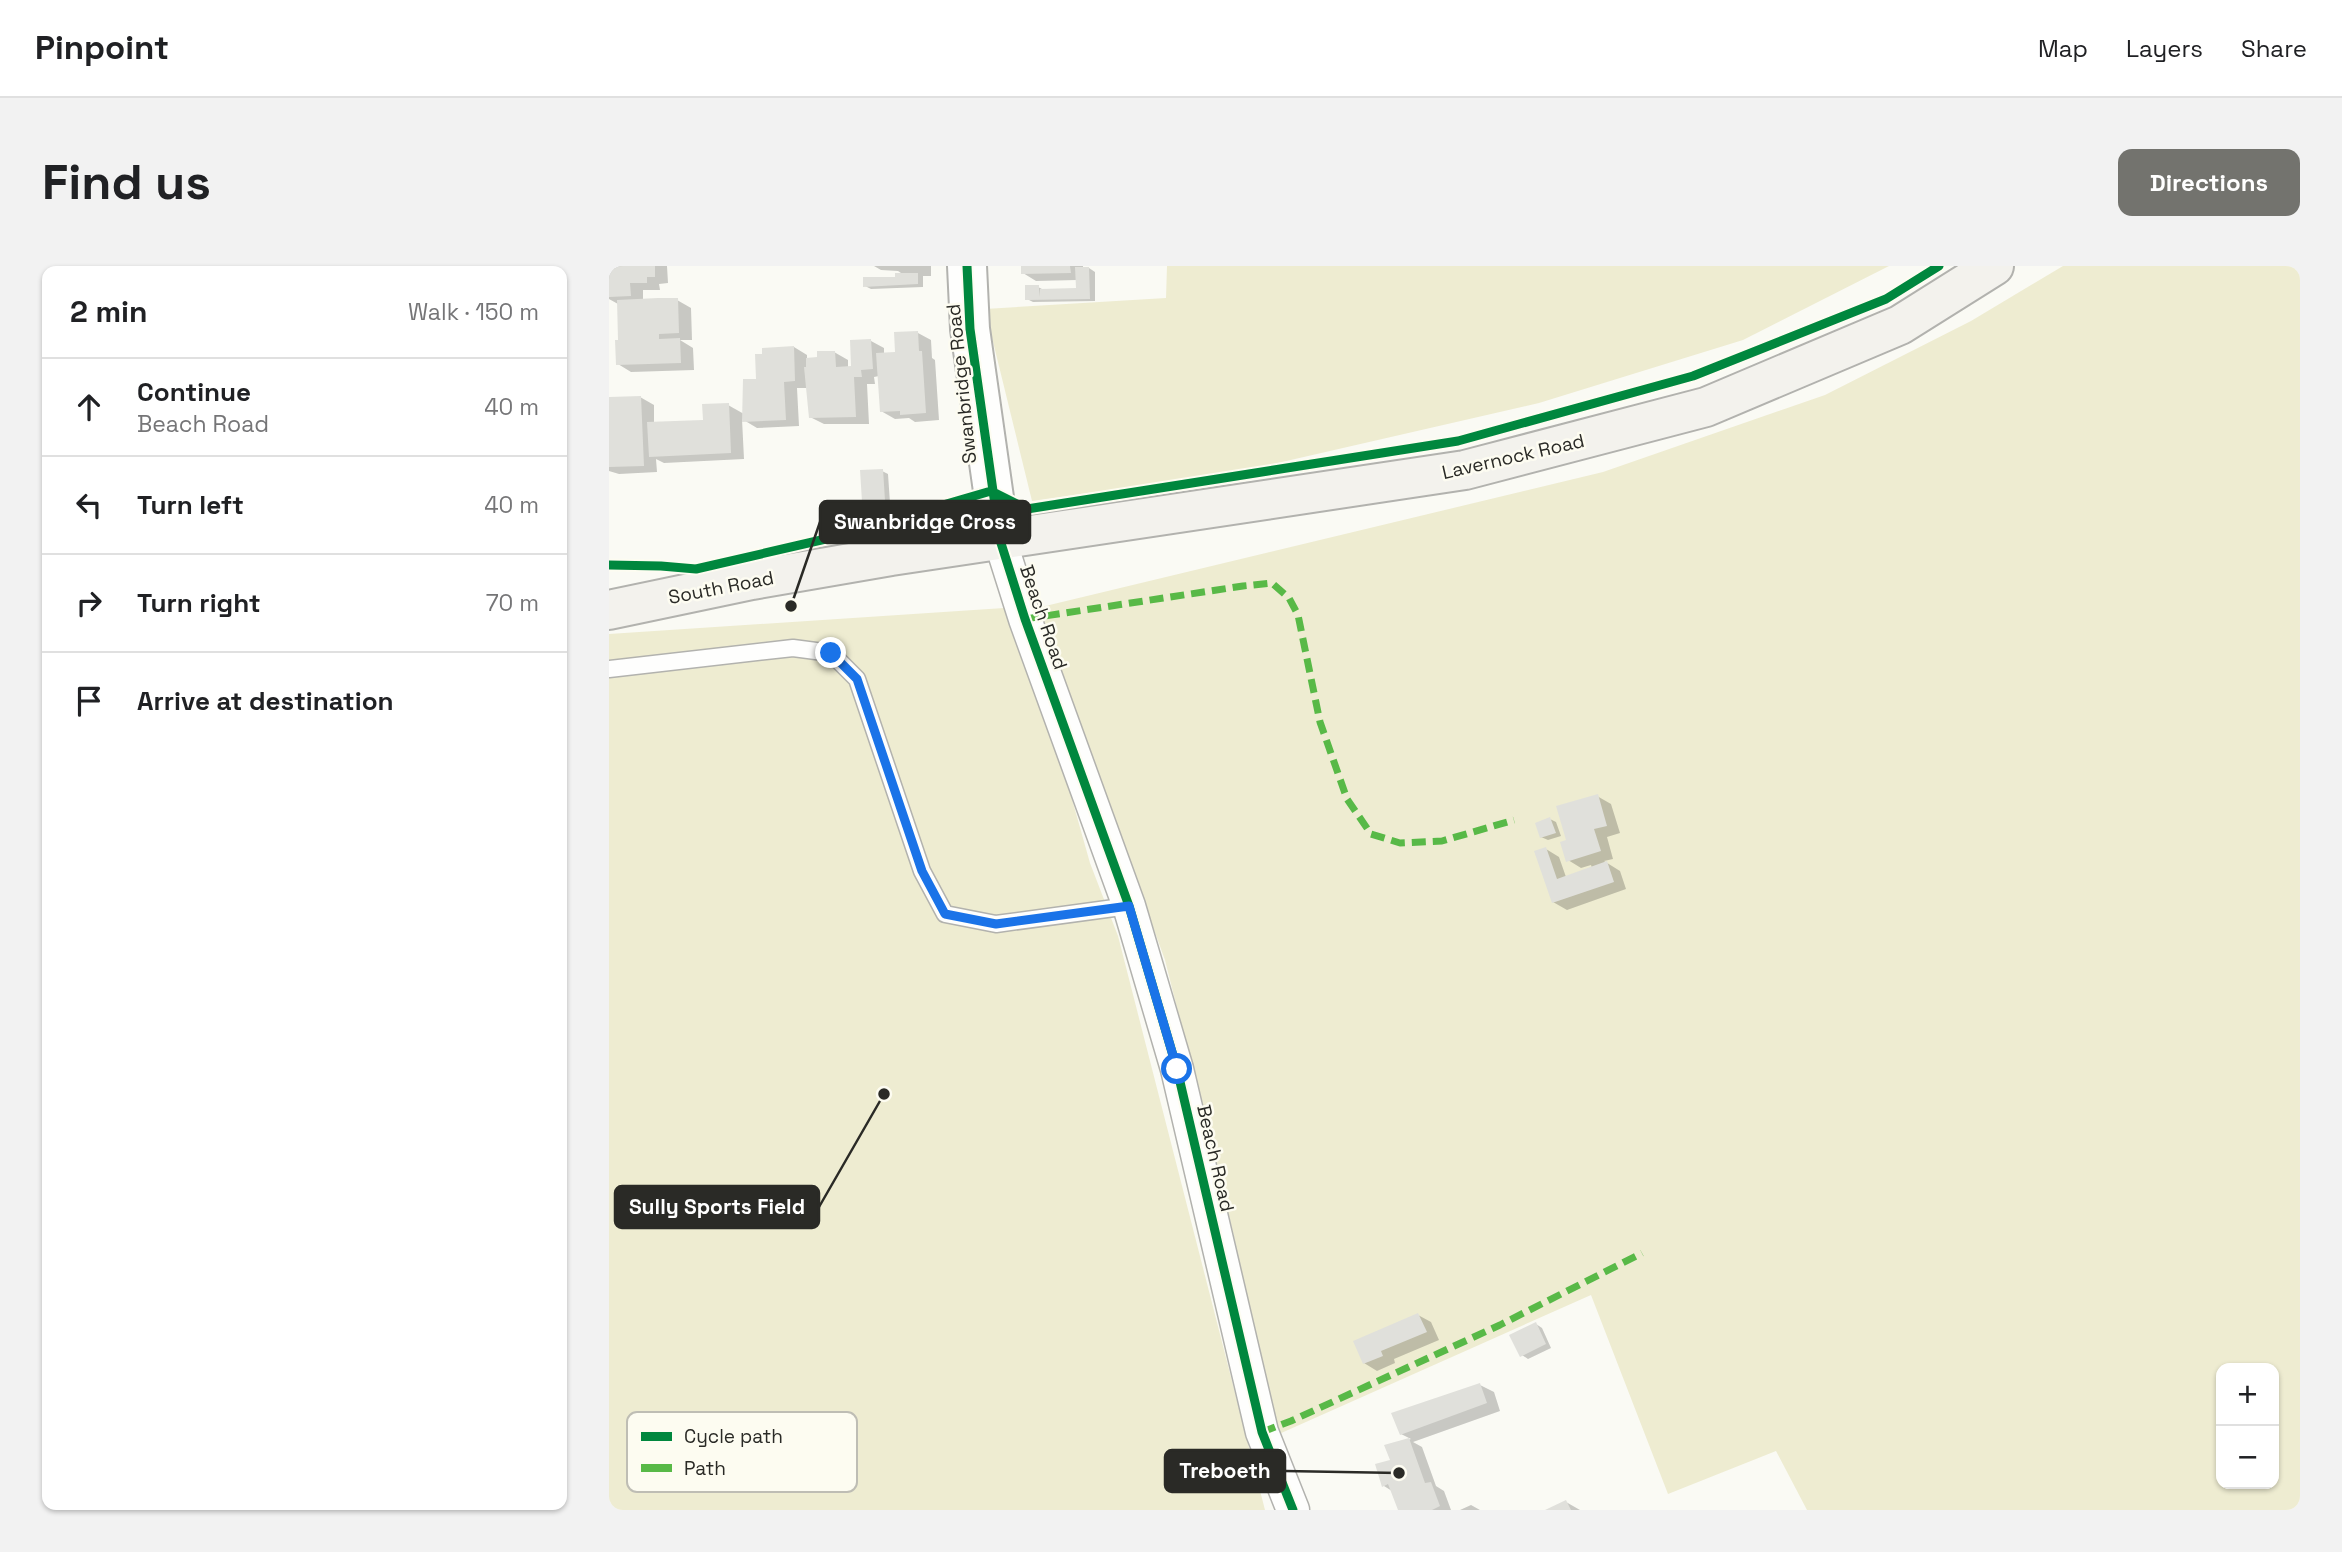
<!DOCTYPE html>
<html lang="en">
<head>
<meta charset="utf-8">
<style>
  :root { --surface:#fff; --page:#f2f2f2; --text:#202124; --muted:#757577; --line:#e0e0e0; --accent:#73736e }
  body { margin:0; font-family:"Space Grotesk",sans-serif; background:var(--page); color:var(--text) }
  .controls { position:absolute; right:21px; bottom:21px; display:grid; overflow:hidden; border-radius:14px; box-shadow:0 2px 5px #0004 }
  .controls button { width:63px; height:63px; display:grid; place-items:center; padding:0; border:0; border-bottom:2px solid var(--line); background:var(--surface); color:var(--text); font:35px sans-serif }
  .stop { position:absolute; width:21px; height:21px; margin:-16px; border:5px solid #1a73e8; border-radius:50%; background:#fff }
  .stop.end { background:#1a73e8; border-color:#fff; box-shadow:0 2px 7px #0008 }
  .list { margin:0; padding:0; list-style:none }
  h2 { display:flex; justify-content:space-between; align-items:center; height:91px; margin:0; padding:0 28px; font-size:30px }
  h2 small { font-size:23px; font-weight:400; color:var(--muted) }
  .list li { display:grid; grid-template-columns:46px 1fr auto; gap:21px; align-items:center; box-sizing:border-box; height:98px; padding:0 28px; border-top:2px solid var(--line) }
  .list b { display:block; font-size:26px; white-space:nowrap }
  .list p { margin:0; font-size:23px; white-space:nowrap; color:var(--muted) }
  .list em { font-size:23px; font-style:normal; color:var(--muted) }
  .icon { flex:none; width:38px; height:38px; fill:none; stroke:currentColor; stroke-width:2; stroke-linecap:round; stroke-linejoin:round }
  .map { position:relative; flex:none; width:1691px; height:1244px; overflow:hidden; border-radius:14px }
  header { display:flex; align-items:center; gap:42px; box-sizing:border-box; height:98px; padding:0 35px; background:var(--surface); border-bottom:2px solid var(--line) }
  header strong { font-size:33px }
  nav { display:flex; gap:38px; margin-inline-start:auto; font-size:24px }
  .intro { display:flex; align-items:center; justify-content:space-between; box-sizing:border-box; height:168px; padding:0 42px }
  h1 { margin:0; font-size:49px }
  .button { padding:18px 32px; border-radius:14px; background:var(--accent); color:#fff; font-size:24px; font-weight:700 }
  main { display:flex; gap:42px; padding:0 42px }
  aside { flex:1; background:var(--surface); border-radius:14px; box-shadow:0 2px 5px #0004 }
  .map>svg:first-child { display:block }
  .green { fill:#eeecd1; fill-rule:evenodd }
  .shadow { fill:#0003 }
  .building { fill:#e0e0db }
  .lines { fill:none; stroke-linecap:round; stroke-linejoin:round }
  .service-casing { stroke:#b2b2ae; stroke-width:19 }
  .minor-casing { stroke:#b2b2ae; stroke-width:35 }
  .tertiary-casing { stroke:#b2b2ae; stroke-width:42 }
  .secondary-casing { stroke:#b2b2ae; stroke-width:42 }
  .service { stroke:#fefefd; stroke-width:16 }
  .minor { stroke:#fefefd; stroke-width:32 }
  .tertiary { stroke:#fefefd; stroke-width:38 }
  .secondary { stroke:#f3f2ed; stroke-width:38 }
  .quiet { stroke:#58b947; stroke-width:7; stroke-dasharray:14 7; stroke-linecap:butt }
  .cycleway-casing { stroke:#fdfcf1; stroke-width:13 }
  .cycleway { stroke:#00873e; stroke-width:9 }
  .route { stroke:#1a73e8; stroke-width:9 }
  .labels { text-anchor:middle; stroke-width:5; stroke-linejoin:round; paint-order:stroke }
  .street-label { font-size:19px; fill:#2a2a26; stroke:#fdfcf1 }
  .key { fill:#fdfcf1; stroke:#bebdb4; stroke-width:2 }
  .key-label { font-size:19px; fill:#2a2a26 }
  .leader { fill:none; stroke:#2a2a26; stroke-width:2.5 }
  .callout-dot { fill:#2a2a26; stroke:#fdfcf1; stroke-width:2.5 }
  .callout { fill:#2a2a26; stroke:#2a2a26; stroke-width:2.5 }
  .callout-label { font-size:21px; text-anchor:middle; font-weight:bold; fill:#fff }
</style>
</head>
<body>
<header>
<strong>Pinpoint</strong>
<nav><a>Map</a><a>Layers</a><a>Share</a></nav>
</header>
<div class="intro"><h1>Find us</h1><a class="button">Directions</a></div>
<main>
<aside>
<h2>2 min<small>Walk · 150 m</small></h2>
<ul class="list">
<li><svg class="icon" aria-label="ahead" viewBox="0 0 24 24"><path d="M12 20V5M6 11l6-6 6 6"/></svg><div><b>Continue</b><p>Beach Road</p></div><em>40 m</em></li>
<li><svg class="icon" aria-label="left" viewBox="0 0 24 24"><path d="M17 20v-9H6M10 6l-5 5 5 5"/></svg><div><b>Turn left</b></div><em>40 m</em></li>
<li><svg class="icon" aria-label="right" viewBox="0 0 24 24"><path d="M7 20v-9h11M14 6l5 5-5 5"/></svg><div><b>Turn right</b></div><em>70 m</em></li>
<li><svg class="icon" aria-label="arrive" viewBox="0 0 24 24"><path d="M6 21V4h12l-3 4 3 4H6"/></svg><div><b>Arrive at destination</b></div></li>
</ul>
</aside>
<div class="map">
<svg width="1691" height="1244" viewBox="0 0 1691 1244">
  <rect width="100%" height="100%" fill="#fafaf4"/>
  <path class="green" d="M558,0h722l-146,74 -204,63 -292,67 -215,31 -47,-192 181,-11z
    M1454,0h237v1244h-493l-31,-59 -108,43 -77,-199 -312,139 -10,-31 -36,-171 -68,-272 -128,-352 566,-136 222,-77 146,-74zM1612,1102h53v116h-53z
    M395,342l55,145 31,110 28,73 147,574h-656v-876z"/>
  <path class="shadow" d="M0,0h58l1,17 -9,1 1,6h-17v11l34,-1 14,8 1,32h-12l13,8 1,22 -63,2 -13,-8 2,-22 -2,-38 -9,-5z
    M265,0h57v10h-8v11l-52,2 -6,-3 32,-7 7,-4 -6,-4 -17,-1z
    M414,0h60v2h6l6,4v29l-62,1 -6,-3 11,-12 6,3 34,-1 -1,-9 -41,1 -13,-8z
    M309,67l13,7 1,18 3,2 4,60 -24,2 -6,-4 -14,1 -14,-8 -2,-35 -5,1 1,7h-8l2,40h-45l-14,-7 -2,-29h-11l2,38 -42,2 -15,-9 2,40 -80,4 -8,-4 1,13 -38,2 -10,-3v-72l31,-2 14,8v19l51,-2 23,-17 16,9 14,-33 36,-34 13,8v4h12l15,-7 14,8v8h5l18,-27 13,7v7l13,-1z
    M273,205l6,3 2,29 -20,2 -6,-4z
    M988,530l14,8 9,29 -13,4 6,22 -9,2 16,10 6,18 -59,21 -14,-8 -7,-53 13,8 7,20 26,-9 -1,-3 -10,3 -13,-8 1,-19z
    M941,553l6,3 5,14 -13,4 -7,-3z
    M809,1049l13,7 8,18 -45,19 1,4 -18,8 -13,-8z
    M927,1058l6,4 9,20 -23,11 -6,-4z
    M871,1119l14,7 6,19 -87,31 9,5 14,39 8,5 7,19h-51l-8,-19 -8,-5 8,-24 -5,-16 24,-7 -10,-5z
    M957,1236l14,8h-31z
    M862,1239l9,5h-20z"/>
  <path class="building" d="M0,0h46v11h-8v6h-17l1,13 -22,1z
    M412,0h49l1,7 -50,1z
    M466,1h14l1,32 -65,1v-15h14v12l1,-8 36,-1z
    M286,7h23v11l-55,3v-10h32z
    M49,32h20l1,35 -20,1v5l21,-1 1,25 -65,2 -1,-25h3l-1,-40z
    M309,65l1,20h3l4,62 -26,2v-4l-20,1 -4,-59 19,-1 -1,-20z
    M262,73l2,30 -12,1 1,7h-8l2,40 -47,1 -5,-51h2v-9l11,-1v-6h18l1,16 15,-1 -1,-26z
    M185,80l1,35 -11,1 2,38 -44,2 1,-43h13l-1,-25h7v-6z
    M32,130l3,70 -35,1v-70z
    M120,137l2,50 -82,4 -2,-35 56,-2 -1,-16z
    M274,203l2,32 -23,1 -2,-32z
    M989,528l9,32 -13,3 7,22 -35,11 -6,-20 6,-2 -10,-34z
    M941,551l6,16 -16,5 -5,-15z
    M937,581l11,32 50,-18 7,21 -62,21 -18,-52z
    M809,1047l9,19 -46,19 2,5 -20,8 -10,-23z
    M927,1056l10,22 -26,13 -11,-22z
    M871,1117l7,20 -87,32 -9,-22z
    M800,1172l16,45 6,-1 9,24 -8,4h-34l-10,-26 -6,3 -7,-23 15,-4 -6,-15z
    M957,1234l5,10h-26z"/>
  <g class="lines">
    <defs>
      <path id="service" d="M0,403l184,-21 38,5 26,26 65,192 23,43 51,10 133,-18"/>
      <path id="minor" d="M391,274l25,79 104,287 48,163 85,363 31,78"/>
      <path id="tertiary" d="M358,0l3,63 30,211"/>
      <path id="secondary" d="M0,344l143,-30 139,-24 574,-86 241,-63 194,-82 94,-59"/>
    </defs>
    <use href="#service" class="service-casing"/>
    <use href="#minor" class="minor-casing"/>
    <use href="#tertiary" class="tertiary-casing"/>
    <use href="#secondary" class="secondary-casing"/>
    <use href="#service" class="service"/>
    <use href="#minor" class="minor"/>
    <use href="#tertiary" class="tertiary"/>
    <use href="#secondary" class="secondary"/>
    <path class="quiet" d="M416,353l218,-33 29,-3 17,15 9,17 22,107 27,77 24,35 29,9 42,-2 72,-21
      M653,1166l29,-11 209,-96 142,-72"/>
    <defs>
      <path id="cycleway" d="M358,0l3,63 30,211 25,79 104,287 48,163 85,363 31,78
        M0,299l52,1 35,3 134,-31 161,-47 36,18 431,-68 235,-65 193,-77 53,-33"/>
    </defs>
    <use href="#cycleway" class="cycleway-casing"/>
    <use href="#cycleway" class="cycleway"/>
  </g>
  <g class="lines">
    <path class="route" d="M222,387l26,26 65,192 23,43 51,10 133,-18 48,163"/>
  </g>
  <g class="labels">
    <g class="street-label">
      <text transform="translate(352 118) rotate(-96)" y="7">Swanbridge Road</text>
      <text transform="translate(904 190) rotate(-13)" y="7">Lavernock Road</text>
      <text transform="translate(112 321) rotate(-11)" y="7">South Road</text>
      <text transform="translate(435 351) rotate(71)" y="7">Beach Road</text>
      <text transform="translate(607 892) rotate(77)" y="7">Beach Road</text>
    </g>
  </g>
  <rect x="18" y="1146" width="230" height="80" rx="10" class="key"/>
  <rect x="32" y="1166" width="31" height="9" fill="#00873e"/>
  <rect x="32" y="1198" width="31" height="8" fill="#58b947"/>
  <g class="key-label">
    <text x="75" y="1177">Cycle path</text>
    <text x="75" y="1209">Path</text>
  </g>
  <path class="leader" d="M182 340L211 256M275 828L210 941M790 1207L676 1205"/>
  <g class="callout-dot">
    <circle cx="182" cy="340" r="7"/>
    <circle cx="275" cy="828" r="7"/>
    <circle cx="790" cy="1207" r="7"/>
  </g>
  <g class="callout">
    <rect x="211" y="235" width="210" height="42" rx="7"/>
    <rect x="6" y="920" width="204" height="42" rx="7"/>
    <rect x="556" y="1184" width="120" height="42" rx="7"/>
  </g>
  <g class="callout-label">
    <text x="316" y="263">Swanbridge Cross</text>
    <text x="108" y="948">Sully Sports Field</text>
    <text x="616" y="1212">Treboeth</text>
  </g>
</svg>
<div class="controls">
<button>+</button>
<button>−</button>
</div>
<div class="stop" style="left:568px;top:803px"></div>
<div class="stop end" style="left:222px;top:387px"></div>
</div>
</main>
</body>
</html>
